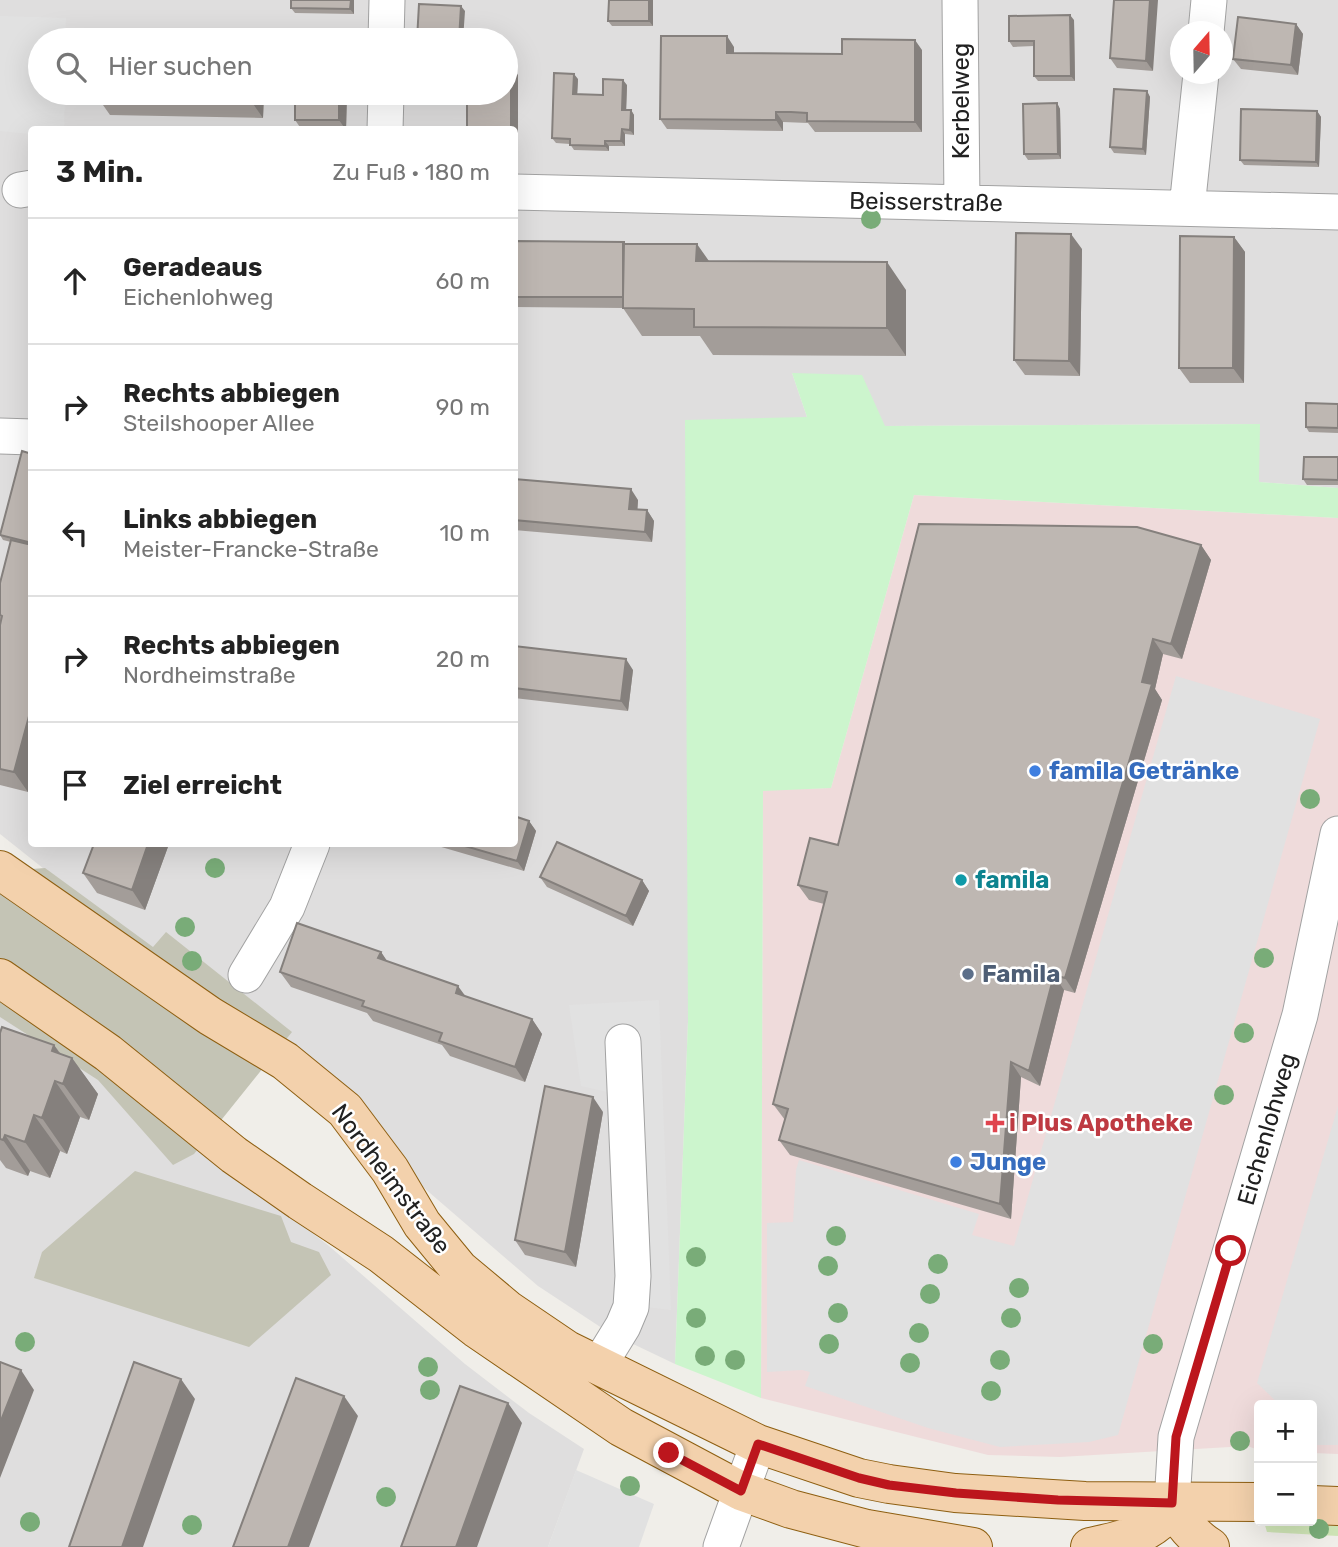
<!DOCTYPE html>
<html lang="de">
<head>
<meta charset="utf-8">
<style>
  :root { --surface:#fff; --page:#f2f2f2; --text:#222; --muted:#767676; --line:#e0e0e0 }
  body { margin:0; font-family:Rubik,sans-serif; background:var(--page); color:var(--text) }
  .controls { position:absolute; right:21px; bottom:21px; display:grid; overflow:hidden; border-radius:7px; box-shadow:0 7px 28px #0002 }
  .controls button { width:63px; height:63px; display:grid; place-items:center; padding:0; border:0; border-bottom:2px solid var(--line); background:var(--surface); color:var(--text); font:35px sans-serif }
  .compass { position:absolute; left:1170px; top:21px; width:63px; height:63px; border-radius:50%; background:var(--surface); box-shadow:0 7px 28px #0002; rotate:20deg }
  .stop { position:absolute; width:21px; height:21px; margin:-16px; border:5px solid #bc161d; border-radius:50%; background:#fff }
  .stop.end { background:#bc161d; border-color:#fff; box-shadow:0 2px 7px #0008 }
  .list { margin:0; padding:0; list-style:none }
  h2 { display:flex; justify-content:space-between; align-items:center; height:91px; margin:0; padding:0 28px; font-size:30px }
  h2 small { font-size:23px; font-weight:400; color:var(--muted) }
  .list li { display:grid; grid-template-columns:46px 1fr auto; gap:21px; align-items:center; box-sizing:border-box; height:126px; padding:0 28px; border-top:2px solid var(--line) }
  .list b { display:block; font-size:26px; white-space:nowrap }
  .list p { margin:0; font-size:23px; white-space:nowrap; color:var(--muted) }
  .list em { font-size:23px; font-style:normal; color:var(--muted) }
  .icon { flex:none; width:38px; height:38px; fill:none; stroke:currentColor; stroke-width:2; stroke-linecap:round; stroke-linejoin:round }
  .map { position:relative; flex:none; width:1338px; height:1547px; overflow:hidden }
  .search { position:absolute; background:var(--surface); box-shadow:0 7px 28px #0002; left:28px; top:28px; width:490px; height:77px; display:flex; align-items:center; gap:18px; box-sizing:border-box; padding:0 24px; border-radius:38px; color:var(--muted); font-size:26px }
  .panel { position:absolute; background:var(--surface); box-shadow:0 7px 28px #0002; left:28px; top:126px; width:490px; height:721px; border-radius:7px }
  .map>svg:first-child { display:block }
  .residential { fill:#dfdede; fill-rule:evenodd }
  .commercial { fill:#efdbdb }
  .construction { fill:#c4c4b5 }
  .grass { fill:#cee4b5 }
  .park { fill:#ccf5cd }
  .parking { fill:#e1e1e1 }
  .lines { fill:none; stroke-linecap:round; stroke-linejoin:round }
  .minor-casing { stroke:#a2a2a2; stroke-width:37 }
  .major-casing { stroke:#8e5f11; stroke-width:40 }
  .minor { stroke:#fff; stroke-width:35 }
  .major { stroke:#f3d1ac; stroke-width:38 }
  .tree { fill:#79ac78 }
  .wall { fill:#a39d99 }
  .shaded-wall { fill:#85807d }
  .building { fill:#beb7b2; stroke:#85807d; stroke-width:2 }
  .route { stroke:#bc161d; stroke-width:9 }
  .shop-dot { fill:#3f7fe0; stroke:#fff; stroke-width:2.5 }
  .culture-dot { fill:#0f9aa8; stroke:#fff; stroke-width:2.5 }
  .service-dot { fill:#5c6f8a; stroke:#fff; stroke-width:2.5 }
  .health-dot { fill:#e0444e; stroke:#fff; stroke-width:2.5 }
  .labels { text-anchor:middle; stroke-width:5; stroke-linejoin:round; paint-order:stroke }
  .street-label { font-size:24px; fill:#212121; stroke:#fff }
  .shop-label { font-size:24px; font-weight:bold; fill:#366cbe; stroke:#fff; text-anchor:start }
  .culture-label { font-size:24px; font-weight:bold; fill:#0d838f; stroke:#fff; text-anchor:start }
  .service-label { font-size:24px; font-weight:bold; fill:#4e5e75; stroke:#fff; text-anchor:start }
  .health-label { font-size:24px; font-weight:bold; fill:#be3a42; stroke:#fff; text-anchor:start }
</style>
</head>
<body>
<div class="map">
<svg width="1338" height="1547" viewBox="0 0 1338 1547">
  <rect width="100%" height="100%" fill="#f0eee9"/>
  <path class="residential" d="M0,0h1338v488l-79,-6v-58l-375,2 -92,-53 15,44 -119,604 -13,343 -67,-32 -70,-46 -180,-155 -271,-228 -87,-69zM1180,32h42v42h-42zM40,40h466v53h-466zM32,130h482v714h-482z
    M0,997l51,32 278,217 136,118 64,49 55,36 -36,98h-548z"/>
  <path class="commercial" d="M914,495l424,23v936l-26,-1v-48h-53v45l-12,-4 -187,11 -72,-2 -227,-57 2,-608 68,-2z"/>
  <path class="construction" d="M0,859l19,11 26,-2 108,79 13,-15 126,100 -98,122 -21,11 -75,-85 -98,-63z
    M135,1171l146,45 10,26 28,10 12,23 -82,72 -215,-69 8,-26z"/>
  <path class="grass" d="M1264,1522l74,4v10l-71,-4z"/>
  <path class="park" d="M792,373l70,2 23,51 375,-2 -1,58 79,6v30l-424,-23 -83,293 -68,3 -2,607 -86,-34 13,-343 -3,-601 122,-3z"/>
  <path class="parking" d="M0,16l66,2 -1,22h-25v53h25l-1,36 -32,1 -1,4 -31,-3z
    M1176,676l144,43 -202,716 -29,7 -89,5 -72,-19 -123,-42 5,-14 -8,-2 -35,2v-149l26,-1 3,-52 3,-10 180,54 -7,21 42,11z
    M659,1000l12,310 -50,-6 -9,-211 -31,-7 -12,-81z
    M1338,1106v339h-26v-40h-32l-23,-22z
    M576,1470l78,34 -15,43h-91z"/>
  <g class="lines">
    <defs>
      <path id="minor" d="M960,0l2,203
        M1206,32l3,-32
        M386,40l1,-40
        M385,130l1,-37
        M20,190l12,-2
        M514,192l824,20
        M1187,208l14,-134
        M0,436l32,1
        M246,975l41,-68 25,-63
        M599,1365l24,-39 8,-19 2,-31 -10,-234
        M1172,1503l4,-66 124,-422 38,-181
        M721,1547l37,-103"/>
      <path id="major" d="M0,870l210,146 75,45 60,49 45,60 32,54 37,45 49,41 59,40 191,94 101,34 30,6 66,9 130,8 174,1
        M0,978l108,75 126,102 66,46 81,53 96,75 144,98 120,64 50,18 76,20 106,18
        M1172,1503c9,19 20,33 38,44
        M1312,1505l26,1
        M1090,1547c31,-7 68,-12 82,-44"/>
    </defs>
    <use href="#minor" class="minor-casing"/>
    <use href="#major" class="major-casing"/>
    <use href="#minor" class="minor"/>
    <use href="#major" class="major"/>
  </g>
  <g class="tree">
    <circle cx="871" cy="219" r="10"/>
    <circle cx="1310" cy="799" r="10"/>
    <circle cx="215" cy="868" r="10"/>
    <circle cx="185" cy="927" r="10"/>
    <circle cx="1264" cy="958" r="10"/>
    <circle cx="192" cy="961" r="10"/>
    <circle cx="1244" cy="1033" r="10"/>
    <circle cx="1224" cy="1095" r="10"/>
    <circle cx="836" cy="1236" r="10"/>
    <circle cx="696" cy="1257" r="10"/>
    <circle cx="938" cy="1264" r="10"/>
    <circle cx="828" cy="1266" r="10"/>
    <circle cx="1019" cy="1288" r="10"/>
    <circle cx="930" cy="1294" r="10"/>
    <circle cx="838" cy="1313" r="10"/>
    <circle cx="696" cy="1318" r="10"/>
    <circle cx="1011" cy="1318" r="10"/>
    <circle cx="919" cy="1333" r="10"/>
    <circle cx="25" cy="1342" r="10"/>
    <circle cx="829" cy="1344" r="10"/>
    <circle cx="1153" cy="1344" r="10"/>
    <circle cx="705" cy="1356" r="10"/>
    <circle cx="735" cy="1360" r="10"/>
    <circle cx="1000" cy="1360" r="10"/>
    <circle cx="910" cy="1363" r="10"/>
    <circle cx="428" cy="1367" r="10"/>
    <circle cx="430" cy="1390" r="10"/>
    <circle cx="991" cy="1391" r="10"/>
    <circle cx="1240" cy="1441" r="10"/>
    <circle cx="630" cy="1486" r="10"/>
    <circle cx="386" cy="1497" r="10"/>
    <circle cx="30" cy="1522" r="10"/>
    <circle cx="192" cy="1525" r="10"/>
    <circle cx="1319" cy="1529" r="10"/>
  </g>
  <path class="wall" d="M291,0h63v14l-59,-1 -4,-5z
    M653,0v26h-41l-4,-5z
    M1114,0l39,71 -36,-3 -7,-10z
    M1074,20l1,61h-37l-4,-5v-30l-21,1 -4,-6z
    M1296,24l7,10 -5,41 -57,-6 -8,-10z
    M734,47v6l108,1 80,-4v82h-107l-7,-9 -25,-1v9l-116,-2 -7,-10z
    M578,79l-1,15 26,1 24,-10 -1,25h5l3,5v20l-9,-1v12h-16v5l-35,-1 -4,-6 -14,-1 -4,-5z
    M1147,91l3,6 -4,58 -32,-2 -4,-6z
    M96,93h168l-1,25 -153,-3 -14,-20z
    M295,93h52l-1,37h-44l-7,-10z
    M1057,103l3,6 1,50 -33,1 -4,-6z
    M1317,111l4,6 -2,50 -75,-2 -4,-5z
    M1234,237l11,15 -1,131h-54l-11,-15z
    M514,241l110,1 1,2 84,17 197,29v66l-193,-1 -13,-19h-58l-19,-28 -109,-1z
    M1082,249l-2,127 -55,-1 -11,-15z
    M1338,404v29l-29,-1 -3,-5z
    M32,454v324l-4,14 -28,-7v-202l11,-41 -8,-2 -3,-5v-2z
    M1338,457v28h-31l-4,-6z
    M514,479l124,21 -1,9 10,1 7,11 -2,21 -138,-12z
    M1201,545l10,15 -29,99 -19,-5 -8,35 7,11 -87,293 -11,-3 -24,96 -19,-9 -10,142 -221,-64 -11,-15 6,-20 -12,-16 51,-200 -15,-4 -11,-15 40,-40z
    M514,646l119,24 -5,41 -114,-13z
    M529,821l7,10 -12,40 -93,-27h83z
    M169,844l-24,66 -48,-17 -14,-20z
    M540,877l102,3 7,11 -16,35 -86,-39z
    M381,952l6,9 78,35 67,23 10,15 -17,48 -75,-26 -8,-11 -69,-24 -6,-8 -76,-26 -11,-15z
    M0,1033l54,12 7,9 11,4 26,36 -9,26 -9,-3 -13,37 -7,-3 -10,27 -20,-7 -2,5 -22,-8 -6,-8z
    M603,1112l-27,155 -51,-12 -10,-15z"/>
  <path class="shaded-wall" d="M351,0h3v14l-4,-5z
    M649,0h4v26l-4,-5z
    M1150,0h8l-5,71 -7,-10z
    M461,6l4,5 -2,29h-4z
    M1070,15l4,5 1,61 -4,-5z
    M1296,24l7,10 -5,41 -7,-10z
    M727,36l7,11v17l-7,-11z
    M915,40l7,10v82l-7,-10z
    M511,64l7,11v71l-4,-5v-11h-3z
    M574,74l4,5 -1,20 -4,-5z
    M623,80l4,5 -1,30 -4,-5z
    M1147,91l3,6 -4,58 -3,-6z
    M250,93h14l-1,25 -14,-20z
    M339,93h8l-1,37 -7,-10z
    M1057,103l3,6 1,50 -3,-5z
    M631,110l3,5v20l-4,-5z
    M1317,111l4,6 -2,50 -3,-5z
    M776,112l7,10v9l-7,-11z
    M622,129l3,5v12l-4,-5z
    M605,141l4,5v5l-4,-5z
    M1071,234l11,15 -2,127 -11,-15z
    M1234,237l11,15 -1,131 -11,-15z
    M697,244l19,27 -20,-10z
    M887,262l19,28v66l-19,-28z
    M631,489l7,11 -1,19 -8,-10z
    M647,510l7,11 -2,21 -7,-10z
    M1201,545l10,15 -29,99 -11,-15z
    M1153,639l10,15 -8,35 7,11 -87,293 -10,-15z
    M626,659l7,11 -5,41 -7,-10z
    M32,705v73l-4,14 -14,-20z
    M529,821l7,10 -12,40 -7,-10z
    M148,844h21l-24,66 -13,-20z
    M642,880l7,11 -16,35 -7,-10z
    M381,952l10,15 -13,-9z
    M1054,975l10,15 -24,96 -11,-15z
    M458,986l11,15 -13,-8z
    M532,1019l10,15 -17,48 -10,-15z
    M54,1045l15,22 3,-9 26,36 -9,26 -26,-36 -11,-33z
    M1011,1062l10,15 -10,142 -11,-15z
    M55,1081l25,36 -13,37 -25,-36z
    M593,1097l10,15 -27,155 -11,-15z
    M34,1115l26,36 -10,27 -25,-36z
    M5,1135l25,36 -2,5 -25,-36z
    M21,1370l13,20 -34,88v-55z
    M181,1379l14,20 -52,148h-21z
    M344,1396l14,20 -49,131h-21z
    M508,1403l14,20 -45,124h-21z"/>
  <path class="building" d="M291,0h60l-1,9 -59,-1z
    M609,0h40v21h-41z
    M1114,0h36l-4,61 -36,-3z
    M419,4l42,2 -2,34h-42z
    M1070,15l1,61h-37v-35h-25v-25z
    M1238,17l58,7 -5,41 -58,-6z
    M661,36h66v17l115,1v-15l73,1v82l-108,-1v-8l-16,-1h-15v8l-116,-1z
    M97,37l154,3h-154z
    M506,64h5v66h-44v-37h39z
    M554,73l20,1 -1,20 30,1v-16l20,1 -1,30h9l-1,20 -8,-1 -1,12h-16v5l-35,-1v-6l-18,-1z
    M1114,89l33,2 -4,58 -33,-2z
    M96,93h154l-1,5 -153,-3z
    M295,93h44v27h-44z
    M1057,103l1,51h-34l-1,-50z
    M1241,109l76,2 -1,51 -76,-2z
    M1016,233l55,1 -2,127 -55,-1z
    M1180,236l54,1 -1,131h-54z
    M514,241l110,1 -1,55h-109z
    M623,244h74l-1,17 191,1v66l-193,-1v-18l-71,-1z
    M1306,403l32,1v24l-32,-1z
    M22,451l10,3v89l-32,-8z
    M1304,457h34v23l-35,-1z
    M514,479l117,10 -2,20 18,1 -2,22 -131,-12z
    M919,524l218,3 64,18 -30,99 -18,-5 -11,43 10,2 -87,294 -11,-3 -25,96 -18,-9 -11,142 -221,-64 9,-31 -15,-5 54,-212 -29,-7 12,-47 28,7z
    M11,540l21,5v160l-18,67 -14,-3v-144l2,-9 -2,-1v-32z
    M514,646l112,13 -5,42 -107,-13z
    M514,816l15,5 -12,40 -59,-17h56z
    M557,842l85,38 -16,36 -86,-39z
    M94,844h54l-16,46 -49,-17z
    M297,923l84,29 -3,6 80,28 -2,7 76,26 -17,48 -76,-26 3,-8 -80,-27 2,-5 -84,-29z
    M2,1027l52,18 -2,6 20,7 -9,26 -8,-3 -13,37 -8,-3 -9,27 -20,-7 -2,5 -3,-1v-106z
    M545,1086l48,11 -28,155 -50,-12z
    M0,1362l21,8 -21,53z
    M134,1362l47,17 -59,168h-53z
    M296,1378l48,18 -56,151h-55z
    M460,1386l48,17 -52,144h-55z"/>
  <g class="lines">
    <path class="route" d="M669,1453l72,38 17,-47 101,34 30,7 67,8 102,7 114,3 4,-66 55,-186"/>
  </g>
  <g class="shop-dot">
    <circle cx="1035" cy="771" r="7"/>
    <circle cx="956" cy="1162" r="7"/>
  </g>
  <circle class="culture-dot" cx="961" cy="880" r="7"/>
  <circle class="service-dot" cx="968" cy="974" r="7"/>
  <path class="health-dot" d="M991.5 1112.5h7v7h7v7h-7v7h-7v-7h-7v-7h7z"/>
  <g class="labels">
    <g class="street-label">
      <text transform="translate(961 101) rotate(-90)" y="8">Kerbelweg</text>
      <text transform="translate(926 202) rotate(1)" y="8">Beisserstraße</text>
      <text transform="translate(1267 1129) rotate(-74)" y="8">Eichenlohweg</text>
      <text transform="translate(391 1179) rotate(53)" y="8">Nordheimstraße</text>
    </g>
    <g class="shop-label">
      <text x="1049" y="779">famila Getränke</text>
      <text x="970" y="1170">Junge</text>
    </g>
    <g class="culture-label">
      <text x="975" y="888">famila</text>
    </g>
    <g class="service-label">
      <text x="982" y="982">Famila</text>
    </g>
    <g class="health-label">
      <text x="1009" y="1131">i Plus Apotheke</text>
    </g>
  </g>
</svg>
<div class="controls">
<button>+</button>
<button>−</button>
</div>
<svg class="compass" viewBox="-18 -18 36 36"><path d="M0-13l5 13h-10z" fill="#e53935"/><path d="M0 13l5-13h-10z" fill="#767676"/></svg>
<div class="stop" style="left:1231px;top:1251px"></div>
<div class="stop end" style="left:669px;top:1453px"></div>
<div class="search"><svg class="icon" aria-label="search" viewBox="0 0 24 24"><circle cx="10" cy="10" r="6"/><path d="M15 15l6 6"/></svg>Hier suchen</div>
<section class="panel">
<h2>3 Min.<small>Zu Fuß · 180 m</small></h2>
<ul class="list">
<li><svg class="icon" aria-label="ahead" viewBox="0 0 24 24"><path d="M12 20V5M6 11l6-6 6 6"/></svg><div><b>Geradeaus</b><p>Eichenlohweg</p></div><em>60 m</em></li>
<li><svg class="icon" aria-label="right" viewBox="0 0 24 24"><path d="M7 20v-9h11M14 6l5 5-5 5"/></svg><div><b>Rechts abbiegen</b><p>Steilshooper Allee</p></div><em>90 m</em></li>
<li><svg class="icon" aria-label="left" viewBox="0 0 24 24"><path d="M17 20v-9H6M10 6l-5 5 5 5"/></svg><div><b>Links abbiegen</b><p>Meister-Francke-Straße</p></div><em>10 m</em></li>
<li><svg class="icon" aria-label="right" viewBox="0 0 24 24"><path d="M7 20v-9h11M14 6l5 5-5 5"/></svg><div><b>Rechts abbiegen</b><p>Nordheimstraße</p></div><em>20 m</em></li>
<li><svg class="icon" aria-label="arrive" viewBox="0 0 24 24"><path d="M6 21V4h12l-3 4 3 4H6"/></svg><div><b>Ziel erreicht</b></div></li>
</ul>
</section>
</div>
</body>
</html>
